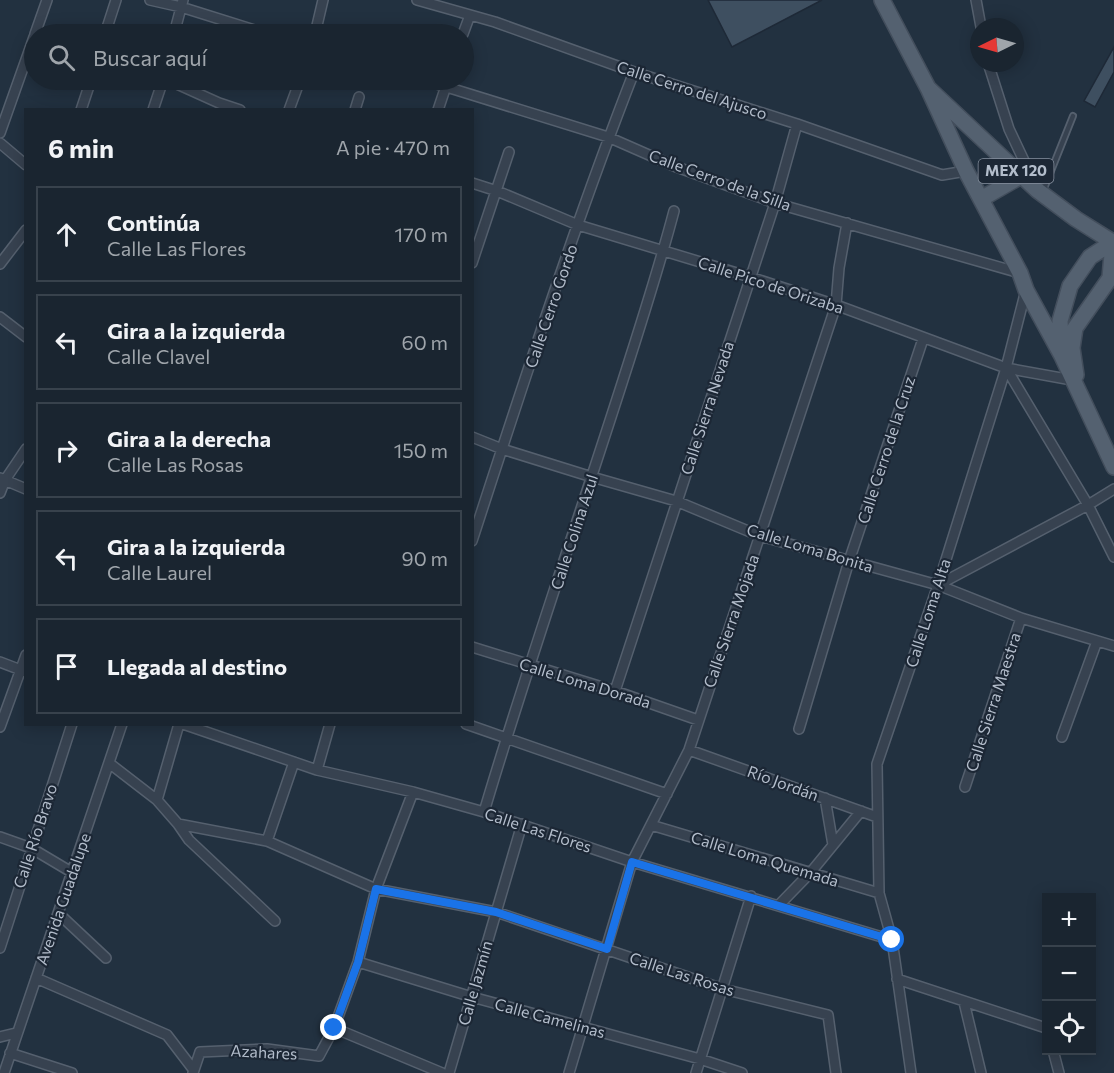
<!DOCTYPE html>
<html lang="es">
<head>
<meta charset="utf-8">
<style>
  :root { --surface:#1a2530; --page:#232d38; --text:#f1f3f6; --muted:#9fa5ab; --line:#38424c }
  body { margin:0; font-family:Commissioner,sans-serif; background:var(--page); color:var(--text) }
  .controls { position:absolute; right:18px; bottom:18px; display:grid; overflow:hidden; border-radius:0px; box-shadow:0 3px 15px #0003 }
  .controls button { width:54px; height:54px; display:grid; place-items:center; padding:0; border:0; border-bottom:2px solid var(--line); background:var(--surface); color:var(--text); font:30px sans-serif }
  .compass { position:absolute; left:970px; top:18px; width:54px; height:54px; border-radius:50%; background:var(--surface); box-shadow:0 3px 15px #0003; rotate:265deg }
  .stop { position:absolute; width:18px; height:18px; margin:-14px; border:4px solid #1a73e8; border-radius:50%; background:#fff }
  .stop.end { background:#1a73e8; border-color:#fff; box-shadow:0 2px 6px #0008 }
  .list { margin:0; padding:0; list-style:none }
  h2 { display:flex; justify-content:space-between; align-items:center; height:78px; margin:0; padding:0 24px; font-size:26px }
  h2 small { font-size:20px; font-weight:400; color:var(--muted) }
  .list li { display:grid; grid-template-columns:39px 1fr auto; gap:18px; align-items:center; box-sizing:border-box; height:96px; margin:0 12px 12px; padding:0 12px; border:2px solid var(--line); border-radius:0px }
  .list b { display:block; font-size:22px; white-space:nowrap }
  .list p { margin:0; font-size:20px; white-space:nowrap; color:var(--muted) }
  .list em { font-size:20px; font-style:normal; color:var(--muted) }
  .icon { flex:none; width:33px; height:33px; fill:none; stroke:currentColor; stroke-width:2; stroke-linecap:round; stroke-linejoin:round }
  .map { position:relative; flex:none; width:1114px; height:1073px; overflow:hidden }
  .search { position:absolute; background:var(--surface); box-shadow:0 3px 15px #0003; left:24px; top:24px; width:450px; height:66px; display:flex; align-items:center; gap:15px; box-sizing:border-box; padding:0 21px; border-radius:33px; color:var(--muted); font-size:22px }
  .panel { position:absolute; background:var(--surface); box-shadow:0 3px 15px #0003; left:24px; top:108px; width:450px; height:618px; border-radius:0px }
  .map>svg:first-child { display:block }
  .building { fill:#3e4f60; stroke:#1e2937; stroke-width:1.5 }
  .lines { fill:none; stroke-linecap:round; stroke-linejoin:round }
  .lane-casing { stroke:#55606e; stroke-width:8 }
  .street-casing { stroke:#55606e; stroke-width:12 }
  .primary-casing { stroke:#434e5c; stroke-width:18 }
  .lane { stroke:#374250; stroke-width:4.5 }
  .street { stroke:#374250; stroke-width:9 }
  .primary { stroke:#546170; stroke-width:15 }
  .route { stroke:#1a73e8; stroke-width:8 }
  .labels { text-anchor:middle; stroke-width:4.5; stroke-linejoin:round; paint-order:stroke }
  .shield { fill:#1c2735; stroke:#86909e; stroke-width:1.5 }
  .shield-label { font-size:15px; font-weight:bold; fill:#b3bdcb }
  .street-label { font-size:16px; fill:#b3bdcb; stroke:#1c2735 }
</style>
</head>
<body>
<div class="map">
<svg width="1114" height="1073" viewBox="0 0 1114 1073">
  <rect width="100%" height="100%" fill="#223140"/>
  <path class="building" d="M708,0h114l-90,47z
    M1114,47v25l-19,35 -11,-6z"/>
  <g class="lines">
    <defs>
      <path id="lane" d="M1043,191l30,-75"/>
      <path id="street" d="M150,0l31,7 86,27
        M417,0l78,22 139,50 163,52 145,51 24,-4
        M976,0l5,27
        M35,34l12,-34
        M105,34l11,-34
        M174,34l9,-34
        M315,34l8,-34
        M463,34l7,-19
        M988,63l21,66 25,53
        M168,80l51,23 21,7
        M424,80l184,57 66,29 101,37 245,70
        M81,110l10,-30
        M153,110l10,-30
        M289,110l11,-30
        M355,110l4,-13
        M438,110l10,-30
        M0,133l34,-96
        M0,143l26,22
        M472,183l25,8 81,34 172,52 86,28 170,63 66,12
        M472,263l37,-111
        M0,264l26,-34
        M0,317l26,20
        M1006,368l82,137 26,52
        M472,437l30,12 90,28 84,24 84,35 178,49 83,33 93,28
        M0,478l26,11
        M0,493l5,-13 21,-31
        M472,541c51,-157 102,-315 162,-469
        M938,585l150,-80 26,-16
        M472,647l143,44 83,29
        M0,662l26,10
        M615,691l160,-488 22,-79
        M183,724l134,46 96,22 71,20 148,50 260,78
        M466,724l201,70
        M0,727l26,-72
        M799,729l50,-168 74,-222
        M1062,737l35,-96
        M689,750l188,67
        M109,763l48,37 21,24 89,17 109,48 120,23 227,77 105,26 8,58
        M317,770l13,-46
        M965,787l56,-169
        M825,798l8,47
        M157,800l22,-76
        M484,812c43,-145 93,-288 139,-432 18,-56 36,-112 51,-169
        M178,824l11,16 86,81
        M651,825l228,68
        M0,837l31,11 42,25
        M267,841l27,-79
        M779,905l32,-33 50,-61
        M58,913l48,45
        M0,948l72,-224
        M358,962l114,35 228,62 42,14
        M36,978l131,57 26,34
        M897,979l149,49
        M964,1002l17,71
        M334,1028l108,45
        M0,1037l16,-4
        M1053,1050l6,23
        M10,1053l62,20
        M4,1073l118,-349
        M193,1073l7,-21 67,-3 52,7 15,-28 24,-66 18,-73 37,-97
        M449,1073l73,-249
        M569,1073l63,-211 57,-112 147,-445 3,-37 8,-45
        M696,1073l55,-177
        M911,1073l-19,-133 -13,-47 -2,-129 61,-179 68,-217 20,-78"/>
      <path id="primary" d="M882,0l46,88 109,102 39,29 38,24
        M928,88l38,83 54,102 6,17 36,66 52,111
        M981,199l40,-23
        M1062,351l-2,-30 10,-35 20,-29 23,-15
        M1076,375l-4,-27 3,-20 35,-50 3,-36"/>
    </defs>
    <use href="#lane" class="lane-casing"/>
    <use href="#street" class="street-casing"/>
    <use href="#primary" class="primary-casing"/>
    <use href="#lane" class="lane"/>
    <use href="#street" class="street"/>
    <use href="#primary" class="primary"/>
  </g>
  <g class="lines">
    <path class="route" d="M334,1028l24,-66 18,-73 120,23 111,37 25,-87 260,78"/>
  </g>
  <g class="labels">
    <rect class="shield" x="978.5" y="159" width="75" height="24" rx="4.5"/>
    <g class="shield-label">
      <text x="1016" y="176">MEX 120</text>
    </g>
    <g class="street-label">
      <text transform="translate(692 90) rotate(18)" y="6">Calle Cerro del Ajusco</text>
      <text transform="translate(720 180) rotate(20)" y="6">Calle Cerro de la Silla</text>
      <text transform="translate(771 285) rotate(18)" y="6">Calle Pico de Orizaba</text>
      <text transform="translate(551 306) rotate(-71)" y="6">Calle Cerro Gordo</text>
      <text transform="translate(707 408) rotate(-72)" y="6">Calle Sierra Nevada</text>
      <text transform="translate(886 450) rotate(-72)" y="6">Calle Cerro de la Cruz</text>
      <text transform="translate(574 532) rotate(-72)" y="6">Calle Colina Azul</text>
      <text transform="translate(810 548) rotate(17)" y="6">Calle Loma Bonita</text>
      <text transform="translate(928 613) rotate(-72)" y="6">Calle Loma Alta</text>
      <text transform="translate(731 621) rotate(-71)" y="6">Calle Sierra Mojada</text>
      <text transform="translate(585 683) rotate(17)" y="6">Calle Loma Dorada</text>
      <text transform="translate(993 702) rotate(-72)" y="6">Calle Sierra Maestra</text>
      <text transform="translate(783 783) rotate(20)" y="6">Río Jordán</text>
      <text transform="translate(538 830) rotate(18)" y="6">Calle Las Flores</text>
      <text transform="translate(35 836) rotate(-72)" y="6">Calle Río Bravo</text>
      <text transform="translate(765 859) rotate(17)" y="6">Calle Loma Quemada</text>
      <text transform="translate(63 899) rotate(-71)" y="6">Avenida Guadalupe</text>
      <text transform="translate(682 974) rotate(18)" y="6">Calle Las Rosas</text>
      <text transform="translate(475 983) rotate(-74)" y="6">Calle Jazmín</text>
      <text transform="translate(550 1018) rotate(15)" y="6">Calle Camelinas</text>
      <text transform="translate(264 1052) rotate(3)" y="6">Azahares</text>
    </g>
  </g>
</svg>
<div class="controls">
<button>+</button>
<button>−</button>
<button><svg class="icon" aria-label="locate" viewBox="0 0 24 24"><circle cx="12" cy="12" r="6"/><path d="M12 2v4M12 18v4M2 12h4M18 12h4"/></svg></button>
</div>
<svg class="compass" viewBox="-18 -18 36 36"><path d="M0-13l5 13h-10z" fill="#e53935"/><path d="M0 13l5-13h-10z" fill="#9fa5ab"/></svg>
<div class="stop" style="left:892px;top:940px"></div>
<div class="stop end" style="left:334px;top:1028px"></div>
<div class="search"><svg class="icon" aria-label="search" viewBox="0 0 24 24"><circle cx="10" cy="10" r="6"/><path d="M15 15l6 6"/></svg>Buscar aquí</div>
<section class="panel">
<h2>6 min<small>A pie · 470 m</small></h2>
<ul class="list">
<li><svg class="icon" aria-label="ahead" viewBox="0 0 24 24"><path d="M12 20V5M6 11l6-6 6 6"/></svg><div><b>Continúa</b><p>Calle Las Flores</p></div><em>170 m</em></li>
<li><svg class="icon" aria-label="left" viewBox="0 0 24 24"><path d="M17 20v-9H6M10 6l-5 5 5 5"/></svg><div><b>Gira a la izquierda</b><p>Calle Clavel</p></div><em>60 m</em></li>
<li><svg class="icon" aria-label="right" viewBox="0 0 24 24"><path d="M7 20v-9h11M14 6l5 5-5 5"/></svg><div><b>Gira a la derecha</b><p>Calle Las Rosas</p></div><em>150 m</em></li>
<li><svg class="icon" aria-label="left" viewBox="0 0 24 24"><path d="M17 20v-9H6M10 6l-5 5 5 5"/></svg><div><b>Gira a la izquierda</b><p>Calle Laurel</p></div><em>90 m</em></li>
<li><svg class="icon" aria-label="arrive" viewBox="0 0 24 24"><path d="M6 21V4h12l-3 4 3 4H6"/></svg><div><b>Llegada al destino</b></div></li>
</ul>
</section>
</div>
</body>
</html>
